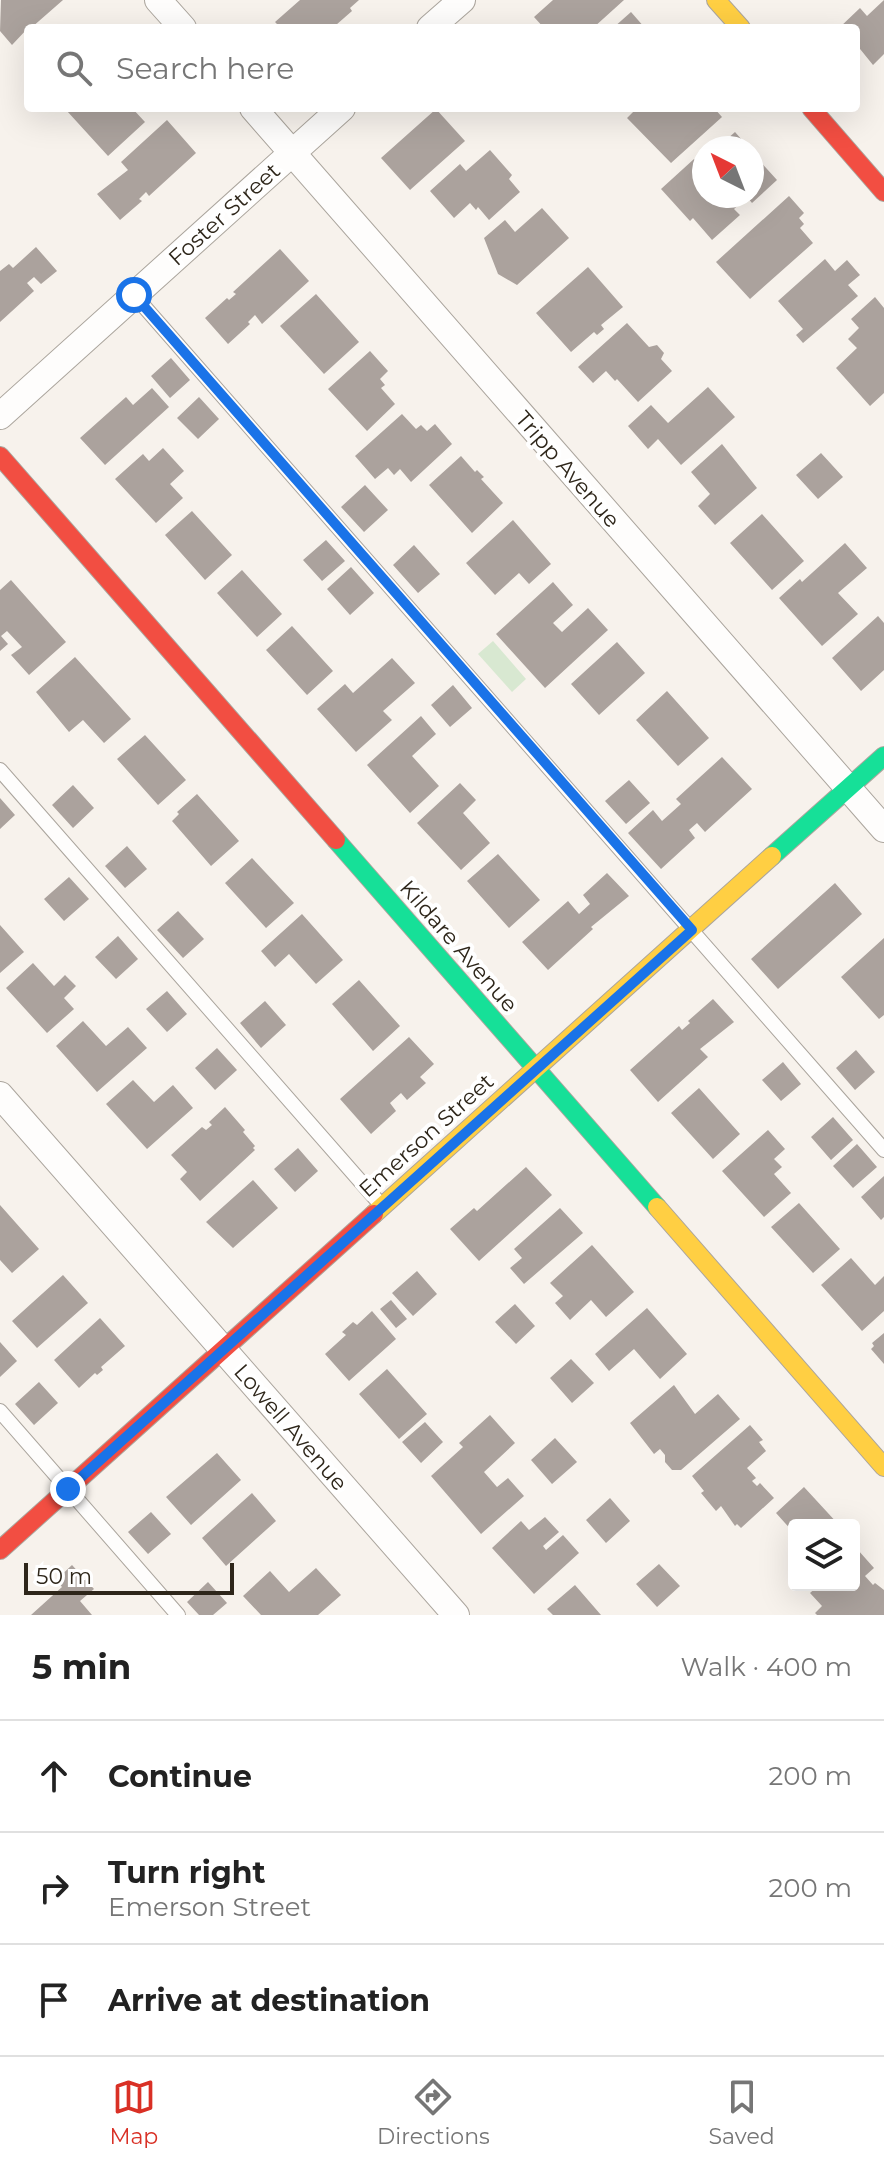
<!DOCTYPE html>
<html lang="en">
<head>
<meta charset="utf-8">
<style>
  :root { --surface:#fff; --page:#f2f2f2; --text:#222; --muted:#767676; --line:#e0e0e0; --accent:#d93025 }
  body { margin:0; font-family:Montserrat,sans-serif; background:var(--page); color:var(--text) }
  .controls { position:absolute; right:24px; bottom:24px; display:grid; overflow:hidden; border-radius:8px; box-shadow:0 8px 32px #0002 }
  .controls button { width:72px; height:72px; display:grid; place-items:center; padding:0; border:0; border-bottom:2px solid var(--line); background:var(--surface); color:var(--text); font:40px sans-serif }
  .compass { position:absolute; left:692px; top:136px; width:72px; height:72px; border-radius:50%; background:var(--surface); box-shadow:0 8px 32px #0002; rotate:318deg }
  .scale { position:absolute; left:24px; bottom:20px; width:210px; box-sizing:border-box; padding-left:8px; border:4px solid #2e261a; border-top:0; font-size:22px; line-height:28px; white-space:nowrap; color:#2e261a; -webkit-text-stroke:6px #fff; paint-order:stroke }
  .stop { position:absolute; width:24px; height:24px; margin:-18px; border:6px solid #1a73e8; border-radius:50%; background:#fff }
  .stop.end { background:#1a73e8; border-color:#fff; box-shadow:0 2px 8px #0008 }
  .list { margin:0; padding:0; list-style:none }
  h2 { display:flex; justify-content:space-between; align-items:center; height:104px; margin:0; padding:0 32px; font-size:34px }
  h2 small { font-size:26px; font-weight:400; color:var(--muted) }
  .list li { display:grid; grid-template-columns:52px 1fr auto; gap:24px; align-items:center; box-sizing:border-box; height:112px; padding:0 32px; border-top:2px solid var(--line) }
  .list b { display:block; font-size:30px; white-space:nowrap }
  .list p { margin:0; font-size:26px; white-space:nowrap; color:var(--muted) }
  .list em { font-size:26px; font-style:normal; color:var(--muted) }
  .icon { flex:none; width:44px; height:44px; fill:none; stroke:currentColor; stroke-width:2; stroke-linecap:round; stroke-linejoin:round }
  .map { position:relative; flex:none; width:884px; height:1615px; overflow:hidden }
  .search { position:absolute; background:var(--surface); box-shadow:0 8px 32px #0002; left:24px; right:24px; top:24px; height:88px; display:flex; align-items:center; gap:20px; box-sizing:border-box; padding:0 28px; border-radius:8px; color:var(--muted); font-size:30px }
  .sheet { height:440px; background:var(--surface) }
  nav { display:flex; justify-content:space-around; align-items:center; box-sizing:border-box; height:112px; border-top:2px solid var(--line); background:var(--surface); font-size:22px; color:var(--muted) }
  nav a { display:grid; justify-items:center; gap:4px }
  nav .on { color:var(--accent) }
  .map>svg:first-child { display:block }
  .water { fill:#d8e8d1 }
  .building { fill:#aba29d }
  .lines { fill:none; stroke-linecap:round; stroke-linejoin:round }
  .lane-casing { stroke:#aba59d; stroke-width:16 }
  .street-casing { stroke:#aba59d; stroke-width:28 }
  .fast-casing { stroke:#aba59d; stroke-width:20 }
  .slow-casing { stroke:#aba59d; stroke-width:20 }
  .jam-casing { stroke:#aba59d; stroke-width:20 }
  .lane { stroke:#fefdfc; stroke-width:14 }
  .street { stroke:#fefdfc; stroke-width:26 }
  .fast { stroke:#16e098; stroke-width:18 }
  .slow { stroke:#ffcf43; stroke-width:18 }
  .jam { stroke:#f24e42; stroke-width:18 }
  .route { stroke:#1a73e8; stroke-width:10 }
  .labels { text-anchor:middle; stroke-width:8; stroke-linejoin:round; paint-order:stroke }
  .street-label { font-size:22px; fill:#2e261a; stroke:#fff }
</style>
</head>
<body>
<div class="map">
<svg width="884" height="1615" viewBox="0 0 884 1615">
  <rect width="100%" height="100%" fill="#f7f2ec"/>
  <path class="water" d="M493,641l33,38 -14,13 -34,-38z"/>
  <path class="building" d="M1,0h62l-32,28h-3l-16,17 -12,-14z
    M300,0h59l-9,8 2,3 -16,14 2,3h-57l-6,-6z
    M553,0h71l-31,28h-49l-10,-11z
    M884,0v54l-11,11 -17,-21v-16h-17l21,-20 7,8z
    M631,12l14,16h-32z
    M70,108h62l13,14 -37,34 -41,-45z
    M637,108h77l8,9 -51,46 -44,-45z
    M436,109l29,32 -55,49 -29,-32z
    M167,120l29,33 -47,43 -3,-4 -7,7 3,2 -22,19 -23,-26 31,-24 -7,-8z
    M735,132l14,16h-32z
    M490,150l22,25 -3,4 11,13 -31,28 -11,-13 -2,3 -6,-7 -16,15 -24,-27 30,-27 6,7z
    M756,157l21,23 -25,23 -5,-6 -13,12 6,6 -28,25 -19,-22 -3,3 -29,-32 33,-30 5,6 5,-5v36h48v-35z
    M789,196l15,17 -5,5 5,6 -4,4 13,15 -63,56 -34,-37z
    M542,208l27,30 -52,47 -19,-11 -14,-36 21,-18 10,12z
    M36,247l21,24 -16,13 -7,-7 -7,6 7,8 -34,31v-51l9,-7 4,4z
    M280,249l29,32 -47,43 -7,-9 -7,7 2,2 -22,20 -23,-26 22,-20 2,2 7,-6 -3,-2z
    M825,259l10,12 12,-11 13,15 -12,10 10,11 -55,47 -7,-8 7,-6 -25,-28z
    M588,267l35,40 -22,18 3,4 -7,6 -3,-3 -23,20 -35,-39z
    M316,294l43,48 -35,32 -44,-48z
    M875,297l9,11v85l-14,13 -34,-38 21,-20 -9,-9 11,-11 -8,-9z
    M627,323l22,24 8,-2 7,8 -3,6 11,12 -34,31 -21,-23 -2,2 -9,-10 -13,12 -15,-16z
    M370,351l18,20 -8,8 5,6 -4,3 14,16 -28,27 -39,-42z
    M171,358l19,22 -20,18 -19,-22z
    M708,387l27,30 -54,48 -23,-26 -10,10 -20,-23 23,-21 17,18z
    M152,388l17,19 -64,58 -25,-27 46,-41 7,8z
    M199,397l20,22 -21,20 -21,-21z
    M402,414l14,15 5,-4 6,6 8,-7 17,20 -41,38 -11,-13 -6,6 -6,-7 -13,11 -20,-23z
    M722,444l35,44 -42,37 -17,-19 12,-12 -19,-22z
    M163,448l21,23 -14,13 13,14 -27,25 -41,-44 28,-25 6,7z
    M821,453l22,24 -25,22 -22,-24z
    M461,456l14,16 2,-2 7,7 -3,2 22,24 -31,30 -43,-48z
    M365,485l23,25 -24,22 -23,-25z
    M192,511l40,44 -27,25 -40,-45z
    M762,514l42,47 -32,29 -42,-47z
    M513,520l38,44 -22,20 -10,-11 -24,22 -29,-32z
    M326,540l19,21 -23,20 -19,-21z
    M845,543l22,25 -29,25 20,21 -36,32 -43,-48 21,-19 2,3z
    M414,545l26,29 -22,19 -25,-28z
    M351,567l23,26 -24,22 -23,-26z
    M242,570l40,44 -25,23 -40,-44z
    M11,580l55,62 -37,33 -18,-20 11,-8 -15,-16 -6,5 7,8 -8,7v-61z
    M553,582l20,23 -20,18 9,9 26,-24 20,22 -63,58 -49,-54z
    M878,616l6,7v47l-23,21 -29,-33z
    M292,626l41,45 -26,24 -41,-45z
    M617,642l28,31 -46,42 -28,-31z
    M75,657l56,62 -27,24 -21,-23 -14,12 -33,-40z
    M392,658l23,25 -32,28 9,9 -36,32 -39,-43 28,-25 8,9z
    M453,685l19,23 -22,19 -19,-22z
    M667,691l42,47 -31,28 -42,-46z
    M421,716l15,18 -24,22 27,30 -29,27 -43,-48z
    M145,735l41,45 -28,25 -41,-46z
    M722,757l30,32 -47,43 -8,-9 -8,7 6,8 -34,31 -33,-36 25,-23 9,11 19,-17 -5,-5z
    M629,780l21,23 -24,21 -21,-23z
    M460,783l16,17 -13,13 27,30 -29,27 -44,-47z
    M73,785l21,23 -21,20 -21,-23z
    M197,794l42,47 -28,25 -39,-45 7,-7 -2,-2z
    M0,798l15,17 -15,14z
    M127,846l20,23 -22,19 -20,-22z
    M498,854l42,46 -31,28 -42,-47z
    M252,858l42,45 -28,25 -41,-45z
    M607,873l22,23 -38,31 2,2 -45,41 -26,-28 46,-41 11,13 11,-10 -7,-9z
    M69,877l20,22 -25,22 -20,-22z
    M835,883l27,31 -84,75 -27,-30z
    M178,911l26,28 -21,19 -26,-28z
    M302,914l41,46 -27,24 -27,-30 -14,13 -14,-16z
    M0,925l24,27 -24,21z
    M118,936l20,23 -22,20 -21,-22z
    M884,938v77l-5,4 -38,-42z
    M33,963l21,23 11,-11 11,11 -12,12 10,11 -27,24 -41,-45z
    M359,980l41,46 -27,25 -41,-47z
    M167,991l20,23 -20,18 -21,-23z
    M713,999l21,23 -34,27 8,8 -50,45 -28,-32 49,-44 3,4 8,-7 -2,-2z
    M265,1001l21,24 -25,23 -21,-25z
    M83,1021l23,25 22,-19 19,21 -50,44 -41,-46z
    M409,1037l25,27 -14,13 6,6 -19,17 -6,-7 -11,10 6,8 -25,23 -31,-35z
    M217,1048l20,22 -22,20 -20,-22z
    M856,1050l19,22 -20,18 -19,-22z
    M783,1062l18,22 -20,17 -19,-21z
    M133,1080l21,22 19,-17 20,23 -46,41 -41,-45z
    M699,1088l41,46 -27,25 -42,-46z
    M225,1107l20,23 -2,2 12,14 -2,2 2,2 -55,51 -20,-22 7,-7 -16,-17 31,-28 4,3 6,-5 -3,-3z
    M833,1117l20,23 -22,20 -20,-23z
    M768,1130l17,19 -11,10 8,8 -8,7 17,19 -27,24 -42,-46z
    M857,1144l20,23 -24,21 -20,-22z
    M298,1148l20,23 -23,21 -21,-23z
    M526,1167l26,28 -73,66 -29,-32 24,-21 3,3z
    M884,1176v41l-3,3 -20,-23z
    M253,1180l25,28 -45,40 -27,-26z
    M799,1203l41,46 -27,24 -42,-46z
    M0,1205l39,44 -27,24 -12,-13z
    M560,1208l23,25 -59,51 -14,-16 12,-10 -8,-9z
    M592,1245l42,47 -28,25 -15,-17 -21,20 -15,-17 8,-7 -13,-13z
    M851,1258l24,27 9,-9v35l-22,20 -41,-46z
    M417,1271l20,23 -24,22 -21,-23z
    M63,1275l25,28 -51,45 -25,-27z
    M391,1300l16,19 -11,9 -16,-19z
    M515,1304l20,22 -19,18 -21,-22z
    M647,1308l40,46 -27,25 -26,-30 -25,22 -14,-17z
    M372,1311l24,28 -47,42 -24,-27 21,-19 -4,-3 11,-10 4,3z
    M100,1318l25,28 -24,21 2,3 -6,5 -2,-2 -16,15 -25,-28z
    M884,1333v31l-13,-15 3,-3 -2,-3z
    M0,1342l17,19 -17,16z
    M571,1359l23,24 -22,20 -22,-25z
    M387,1369l40,45 -28,25 -40,-45z
    M39,1382l19,21 -24,22 -19,-21z
    M674,1385l21,29 23,-20 22,25 -59,51h-9l-7,-8v-7l-5,-6 -6,5 -24,-31z
    M490,1415l25,28 -31,29 13,15 11,-9 16,18 -43,38 -50,-58 32,-29 -4,-4z
    M425,1422l18,20 -22,21 -19,-21z
    M750,1425l13,15 -4,2 7,9 -19,17 9,10 -4,3 5,5 3,-3 14,15 -33,30 -4,-4 -2,2 -14,-20 -5,5 -15,-18 3,-2 -12,-15z
    M555,1438l22,24 -25,22 -21,-24z
    M217,1453l24,27 -50,45 -25,-28z
    M804,1487l35,38h-45v8l-18,-20z
    M252,1493l24,28 -50,45 -24,-28z
    M610,1498l20,23 -24,22 -20,-23z
    M151,1512l20,22 -23,20 -20,-22z
    M545,1517l14,15 -16,14 3,4 17,-15 16,18 -45,41 -42,-46 29,-27 8,9z
    M858,1550l16,18 -9,8 8,9 2,-2 9,7v25h-67l-2,-2 7,-7 -12,-13 9,-8h35v-32z
    M659,1564l21,22 -23,21 -21,-23z
    M72,1565l22,24 -14,12 12,14h-61l31,-28 -6,-7z
    M316,1568l25,27 -23,20h-57l-18,-19 27,-25 19,21z
    M208,1582l19,21 -14,12h-14l-12,-13z
    M575,1585l26,30h-48l-6,-6z"/>
  <g class="lines">
    <defs>
      <path id="lane" d="M134,295l750,855
        M0,770l382,436
        M0,1411l178,204"/>
      <path id="street" d="M158,0l25,28
        M430,28l32,-28
        M253,108l631,721
        M0,416l342,-308
        M0,1095l456,520"/>
      <path id="fast" d="M336,840l321,367
        M772,856l112,-100"/>
      <path id="slow" d="M716,0l25,28
        M657,1207l227,260
        M374,1214l398,-358"/>
      <path id="jam" d="M811,108l73,84
        M0,456l336,384
        M0,1550l374,-336"/>
    </defs>
    <use href="#lane" class="lane-casing"/>
    <use href="#street" class="street-casing"/>
    <use href="#fast" class="fast-casing"/>
    <use href="#slow" class="slow-casing"/>
    <use href="#jam" class="jam-casing"/>
    <use href="#lane" class="lane"/>
    <use href="#street" class="street"/>
    <use href="#fast" class="fast"/>
    <use href="#slow" class="slow"/>
    <use href="#jam" class="jam"/>
  </g>
  <g class="lines">
    <path class="route" d="M68,1489l624,-559 -558,-635"/>
  </g>
  <g class="labels">
    <g class="street-label">
      <text transform="translate(224 214) rotate(-42)" y="8">Foster Street</text>
      <text transform="translate(568 469) rotate(49)" y="8">Tripp Avenue</text>
      <text transform="translate(459 946) rotate(49)" y="8">Kildare Avenue</text>
      <text transform="translate(426 1135) rotate(-42)" y="8">Emerson Street</text>
      <text transform="translate(291 1427) rotate(49)" y="8">Lowell Avenue</text>
    </g>
  </g>
</svg>
<div class="controls">
<button><svg class="icon" aria-label="layers" viewBox="0 0 24 24"><path d="M12 4l9 5-9 5-9-5zM3 14l9 5 9-5"/></svg></button>
</div>
<svg class="compass" viewBox="-18 -18 36 36"><path d="M0-13l5 13h-10z" fill="#e53935"/><path d="M0 13l5-13h-10z" fill="#767676"/></svg>
<div class="scale">50 m</div>
<div class="stop" style="left:134px;top:295px"></div>
<div class="stop end" style="left:68px;top:1489px"></div>
<div class="search"><svg class="icon" aria-label="search" viewBox="0 0 24 24"><circle cx="10" cy="10" r="6"/><path d="M15 15l6 6"/></svg>Search here</div>
</div>
<section class="sheet">
<h2>5 min<small>Walk · 400 m</small></h2>
<ul class="list">
<li><svg class="icon" aria-label="ahead" viewBox="0 0 24 24"><path d="M12 20V5M6 11l6-6 6 6"/></svg><div><b>Continue</b></div><em>200 m</em></li>
<li><svg class="icon" aria-label="right" viewBox="0 0 24 24"><path d="M7 20v-9h11M14 6l5 5-5 5"/></svg><div><b>Turn right</b><p>Emerson Street</p></div><em>200 m</em></li>
<li><svg class="icon" aria-label="arrive" viewBox="0 0 24 24"><path d="M6 21V4h12l-3 4 3 4H6"/></svg><div><b>Arrive at destination</b></div></li>
</ul>
</section>
<nav>
<a class="on"><svg class="icon" aria-label="map" viewBox="0 0 24 24"><path d="M3 6l6-2 6 2 6-2v14l-6 2-6-2-6 2zM9 4v14M15 6v14"/></svg>Map</a>
<a><svg class="icon" aria-label="directions" viewBox="0 0 24 24"><path d="M12 3l9 9-9 9-9-9zM9 14v-3h6M13 9l2 2-2 2"/></svg>Directions</a>
<a><svg class="icon" aria-label="saved" viewBox="0 0 24 24"><path d="M7 4h10v16l-5-4-5 4z"/></svg>Saved</a>
</nav>
</body>
</html>
